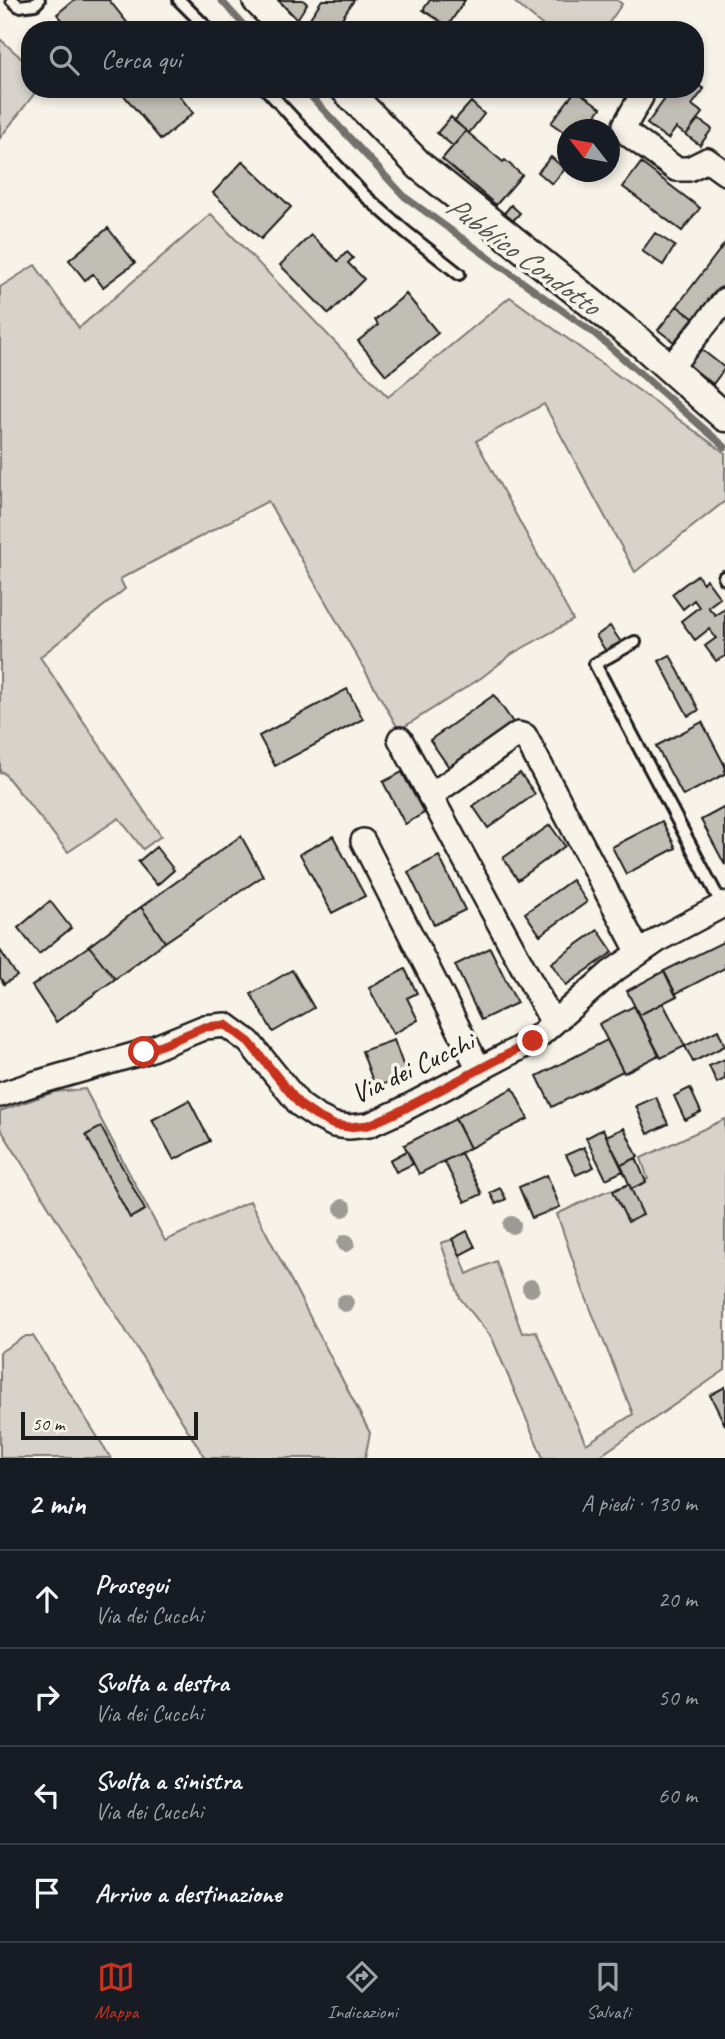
<!DOCTYPE html>
<html lang="it">
<head>
<meta charset="utf-8">
<style>
  :root { --surface:#171b24; --page:#242831; --text:#f1f3f6; --muted:#9ea1a6; --line:#363941; --accent:#c8321e }
  body { margin:0; font-family:Caveat,sans-serif; background:var(--page); color:var(--text) }
  .compass { position:absolute; left:557px; top:119px; width:63px; height:63px; border-radius:50%; background:var(--surface); box-shadow:0 4px 10px #0003; rotate:301deg }
  .scale { position:absolute; left:21px; bottom:18px; width:177px; box-sizing:border-box; padding-left:7px; border:4px solid #1c1c1c; border-top:0; font-size:19px; line-height:24px; white-space:nowrap; color:#1c1c1c; -webkit-text-stroke:5px #f7f3e8; paint-order:stroke }
  .stop { position:absolute; width:21px; height:21px; margin:-16px; border:5px solid #c8321e; border-radius:50%; background:#fff }
  .stop.end { background:#c8321e; border-color:#fff; box-shadow:0 2px 7px #0008 }
  .list { margin:0; padding:0; list-style:none }
  h2 { display:flex; justify-content:space-between; align-items:center; height:91px; margin:0; padding:0 28px; font-size:30px }
  h2 small { font-size:23px; font-weight:400; color:var(--muted) }
  .list li { display:grid; grid-template-columns:46px 1fr auto; gap:21px; align-items:center; box-sizing:border-box; height:98px; padding:0 28px; border-top:2px solid var(--line) }
  .list b { display:block; font-size:26px; white-space:nowrap }
  .list p { margin:0; font-size:23px; white-space:nowrap; color:var(--muted) }
  .list em { font-size:23px; font-style:normal; color:var(--muted) }
  .icon { flex:none; width:38px; height:38px; fill:none; stroke:currentColor; stroke-width:2; stroke-linecap:round; stroke-linejoin:round }
  .map { position:relative; flex:none; width:725px; height:1458px; overflow:hidden }
  .search { position:absolute; background:var(--surface); box-shadow:0 4px 10px #0003; left:21px; right:21px; top:21px; height:77px; display:flex; align-items:center; gap:18px; box-sizing:border-box; padding:0 24px; border-radius:28px; color:var(--muted); font-size:26px }
  .sheet { height:483px; background:var(--surface) }
  nav { display:flex; justify-content:space-around; align-items:center; box-sizing:border-box; height:98px; border-top:2px solid var(--line); background:var(--surface); font-size:19px; color:var(--muted) }
  nav a { display:grid; justify-items:center; gap:4px }
  nav .on { color:var(--accent) }
  .map>svg:first-child { display:block }
  .green { fill:#d7d3cb; stroke:#7a7874; stroke-width:2 }
  .lines { fill:none; stroke-linecap:round; stroke-linejoin:round }
  .stream { stroke:#72716c; stroke-width:7 }
  .building { fill:#c0beb5; stroke:#1c1c1c; stroke-width:2 }
  .service-casing { stroke:#1c1c1c; stroke-width:16 }
  .minor-casing { stroke:#1c1c1c; stroke-width:28 }
  .tertiary-casing { stroke:#1c1c1c; stroke-width:33 }
  .service { stroke:#f7f3e8; stroke-width:10 }
  .minor { stroke:#f7f3e8; stroke-width:23 }
  .tertiary { stroke:#f7f3e8; stroke-width:28 }
  .tree { fill:#9d9b95 }
  .route { stroke:#c8321e; stroke-width:9 }
  .labels { text-anchor:middle; stroke-width:7; stroke-linejoin:round; paint-order:stroke }
  .street-label { font-size:28px; fill:#1c1c1c; stroke:#f7f3e8 }
  .water-label { font-size:30px; font-style:italic; fill:#565452; stroke:#f7f3e8 }
</style>
</head>
<body>
<div class="map">
<svg width="725" height="1458" viewBox="0 0 725 1458">
  <rect width="100%" height="100%" fill="#f7f3e8"/>
  <filter id="ink" filterUnits="userSpaceOnUse"><feTurbulence type="fractalNoise" baseFrequency=".0143" numOctaves="2"/><feDisplacementMap in="SourceGraphic" scale="14" xChannelSelector="R" yChannelSelector="G"/><feConvolveMatrix kernelMatrix="1 2 1 2 8 2 1 2 1" color-interpolation-filters="sRGB"/></filter>
  <g filter="url(#ink)">
    <path class="green" d="M512,0h105l5,4 -18,26h-56z
      M0,39l30,27v23h8l-38,49z
      M211,214l177,183 122,-100 215,156v48l-90,71 -91,-168 -68,37 97,179 -61,34 -31,24 -82,52 -131,-229 -148,78 5,10 -85,68 121,179 -18,13 -24,-31 -51,34 -65,-80 -3,1v-486l35,-22 44,63z
      M85,1089l80,152 85,-40 120,232 -5,25h-160l-205,-330v-17l54,-19z
      M725,1119v251l-128,88h-54l-51,-120 -32,-40 -19,-55 13,-4 13,35 29,-13 26,72 14,-2 50,113 47,-30 -50,-124 -26,-76 47,-22 44,-13 -7,-21z
      M26,1336h7l78,122h-111v-106z"/>
    <g class="lines">
      <path class="stream" d="M221,0l27,30
        M304,89l101,108 190,137 130,113"/>
    </g>
    <path class="building" d="M74,0h35l24,30h-62l-14,-16z
      M271,0h32l4,4 -13,20z
      M322,0h32l-20,30h-25l-5,-3z
      M430,0h35l-17,26 -25,-16z
      M695,83l9,6 -12,16 11,8 -17,22 -10,-7 -8,11 -21,-15 25,-35h23z
      M127,89h47l19,24 -32,27 -39,-47z
      M576,90l25,18 -16,22h-17v5l-17,-12z
      M471,102l13,12 -15,19 -15,-12z
      M451,117l15,14 -13,15 -16,-13z
      M698,119l14,10 -12,16 -14,-10z
      M466,131l37,31 2,-2 17,15 -26,30 -54,-46z
      M551,157l14,12 -13,15 -14,-12z
      M243,161l48,46 -30,32 -48,-46z
      M641,163l59,45 -18,23 -59,-44z
      M511,205l9,8 -10,11 -8,-8z
      M108,228l27,35 -32,24 -10,-13 -8,6 -16,-20z
      M655,233l20,13 -12,19 -21,-14z
      M311,235l27,26 9,-9 6,6 -5,5 16,16 -35,35 -49,-49z
      M725,243v43l-28,35 -20,-15z
      M406,294l32,39 -52,42 -28,-34 20,-16 -3,-5z
      M677,306l16,12 -19,24 -16,-12z
      M701,349l24,19 -12,16 -25,-19z
      M697,575l6,8 3,-4 14,19 -12,9 7,8 10,-6v47l-9,5 -11,-15 11,-8 -7,-9 -14,11 -14,-19 18,-14 -5,-7 -11,9 -11,-15z
      M610,626l17,25 -14,11 -17,-26z
      M670,655l29,55 -11,6 -29,-55z
      M347,689l16,30 -88,47 -16,-30z
      M494,695l25,36 -64,45 -25,-36z
      M702,722l23,44v8l-42,22 -27,-50z
      M402,772l22,41 -19,11 -22,-42z
      M520,773l15,21 -47,34 -15,-22z
      M725,807v58l-24,-45z
      M662,821l14,27 -50,26 -14,-27z
      M550,825l15,21 -47,34 -15,-22z
      M241,836l22,40 -98,66 -24,-35z
      M333,836l32,60 -33,17 -32,-59z
      M156,847l18,23 -17,15 -19,-23z
      M439,856l26,54 -31,15 -26,-53z
      M572,880l15,22 -47,33 -15,-22z
      M50,901l21,27 -32,26 -21,-26z
      M141,907l24,35 -50,37 -26,-33z
      M598,930l15,22 -47,33 -15,-22z
      M725,941v27l-50,26 -11,-23z
      M89,946l26,33 -59,43 -24,-36z
      M490,948l27,55 -36,17 -26,-55z
      M0,950l17,26 -13,8 -4,-7z
      M405,969l12,24 -10,5 11,22 -25,14 -24,-46z
      M292,970l22,38 -41,24 -22,-38z
      M664,971l13,25 -38,19 -12,-24z
      M663,1003l22,43 -24,12 -22,-43z
      M634,1006l25,49 -35,18 -25,-49z
      M718,1030l7,16 -32,16 -8,-16z
      M394,1040l13,36 -32,11 -13,-36z
      M607,1040l16,31 -71,36 -15,-31z
      M725,1059v20l-8,4 -8,-17z
      M513,1088l15,31 -58,29 -15,-30z
      M690,1088l11,24 -16,8 -11,-24z
      M656,1097l12,27 -20,10 -12,-28z
      M189,1100l21,41 -36,19 -22,-40z
      M455,1119l15,29 -51,26 -15,-29z
      M101,1127l44,83 -15,8 -44,-83z
      M624,1128l14,29 -17,8 -15,-29z
      M603,1129l20,42 -17,8 -20,-41z
      M584,1147l10,20 -18,8 -10,-20z
      M407,1151l6,13 -17,8 -6,-12z
      M461,1153l21,41 -17,8 -21,-41z
      M636,1158l10,24 -15,7 -10,-24z
      M547,1175l13,32 -28,11 -13,-31z
      M629,1184l14,31 -15,7 -15,-31z
      M500,1188l6,11 -10,5 -6,-11z
      M467,1231l8,16 -15,8 -8,-16z
      M725,1387v38l-15,-30z"/>
    <g class="lines">
      <defs>
        <path id="service" d="M12,0l7,6 16,-2 4,-4
          M179,0l30,30
          M266,89l98,106 42,37 53,42
          M724,577l1,2
          M635,642l-40,22 127,241"/>
        <path id="minor" d="M641,97l-16,28 4,10 47,34h13l18,-9 18,13
          M670,368l55,-68
          M400,739l153,284
          M430,796l88,-62 7,2 114,217
          M363,841l116,228
          M0,1095l36,-12 108,-31 61,-25 21,-2 23,17 51,63 16,11 18,9 15,2 20,-2 31,-14 133,-70 77,-68 51,-35 64,-34"/>
        <path id="tertiary" d="M257,0l29,30
          M345,89l75,77 220,176 85,75"/>
      </defs>
      <use href="#service" class="service-casing"/>
      <use href="#minor" class="minor-casing"/>
      <use href="#tertiary" class="tertiary-casing"/>
      <use href="#service" class="service"/>
      <use href="#minor" class="minor"/>
      <use href="#tertiary" class="tertiary"/>
    </g>
    <g class="tree">
      <circle cx="343" cy="1208" r="9"/>
      <circle cx="512" cy="1225" r="9"/>
      <circle cx="346" cy="1243" r="9"/>
      <circle cx="531" cy="1288" r="9"/>
      <circle cx="345" cy="1303" r="9"/>
    </g>
  </g>
  <g class="lines" filter="url(#ink)">
    <path class="route" d="M144,1052l61,-25 21,-2 23,17 51,63 16,11 18,9 15,2 20,-2 31,-14 133,-70"/>
  </g>
  <g class="labels">
    <g class="street-label">
      <text transform="translate(412 1067) rotate(-25)" y="10">Via dei Cucchi</text>
    </g>
    <g class="water-label">
      <text transform="translate(523 255) rotate(36)" y="10">Pubblico Condotto</text>
    </g>
  </g>
</svg>
<svg class="compass" viewBox="-18 -18 36 36"><path d="M0-13l5 13h-10z" fill="#e53935"/><path d="M0 13l5-13h-10z" fill="#9ea1a6"/></svg>
<div class="scale">50 m</div>
<div class="stop" style="left:144px;top:1052px"></div>
<div class="stop end" style="left:533px;top:1041px"></div>
<div class="search"><svg class="icon" aria-label="search" viewBox="0 0 24 24"><circle cx="10" cy="10" r="6"/><path d="M15 15l6 6"/></svg>Cerca qui</div>
</div>
<section class="sheet">
<h2>2 min<small>A piedi · 130 m</small></h2>
<ul class="list">
<li><svg class="icon" aria-label="ahead" viewBox="0 0 24 24"><path d="M12 20V5M6 11l6-6 6 6"/></svg><div><b>Prosegui</b><p>Via dei Cucchi</p></div><em>20 m</em></li>
<li><svg class="icon" aria-label="right" viewBox="0 0 24 24"><path d="M7 20v-9h11M14 6l5 5-5 5"/></svg><div><b>Svolta a destra</b><p>Via dei Cucchi</p></div><em>50 m</em></li>
<li><svg class="icon" aria-label="left" viewBox="0 0 24 24"><path d="M17 20v-9H6M10 6l-5 5 5 5"/></svg><div><b>Svolta a sinistra</b><p>Via dei Cucchi</p></div><em>60 m</em></li>
<li><svg class="icon" aria-label="arrive" viewBox="0 0 24 24"><path d="M6 21V4h12l-3 4 3 4H6"/></svg><div><b>Arrivo a destinazione</b></div></li>
</ul>
</section>
<nav>
<a class="on"><svg class="icon" aria-label="map" viewBox="0 0 24 24"><path d="M3 6l6-2 6 2 6-2v14l-6 2-6-2-6 2zM9 4v14M15 6v14"/></svg>Mappa</a>
<a><svg class="icon" aria-label="directions" viewBox="0 0 24 24"><path d="M12 3l9 9-9 9-9-9zM9 14v-3h6M13 9l2 2-2 2"/></svg>Indicazioni</a>
<a><svg class="icon" aria-label="saved" viewBox="0 0 24 24"><path d="M7 4h10v16l-5-4-5 4z"/></svg>Salvati</a>
</nav>
</body>
</html>
